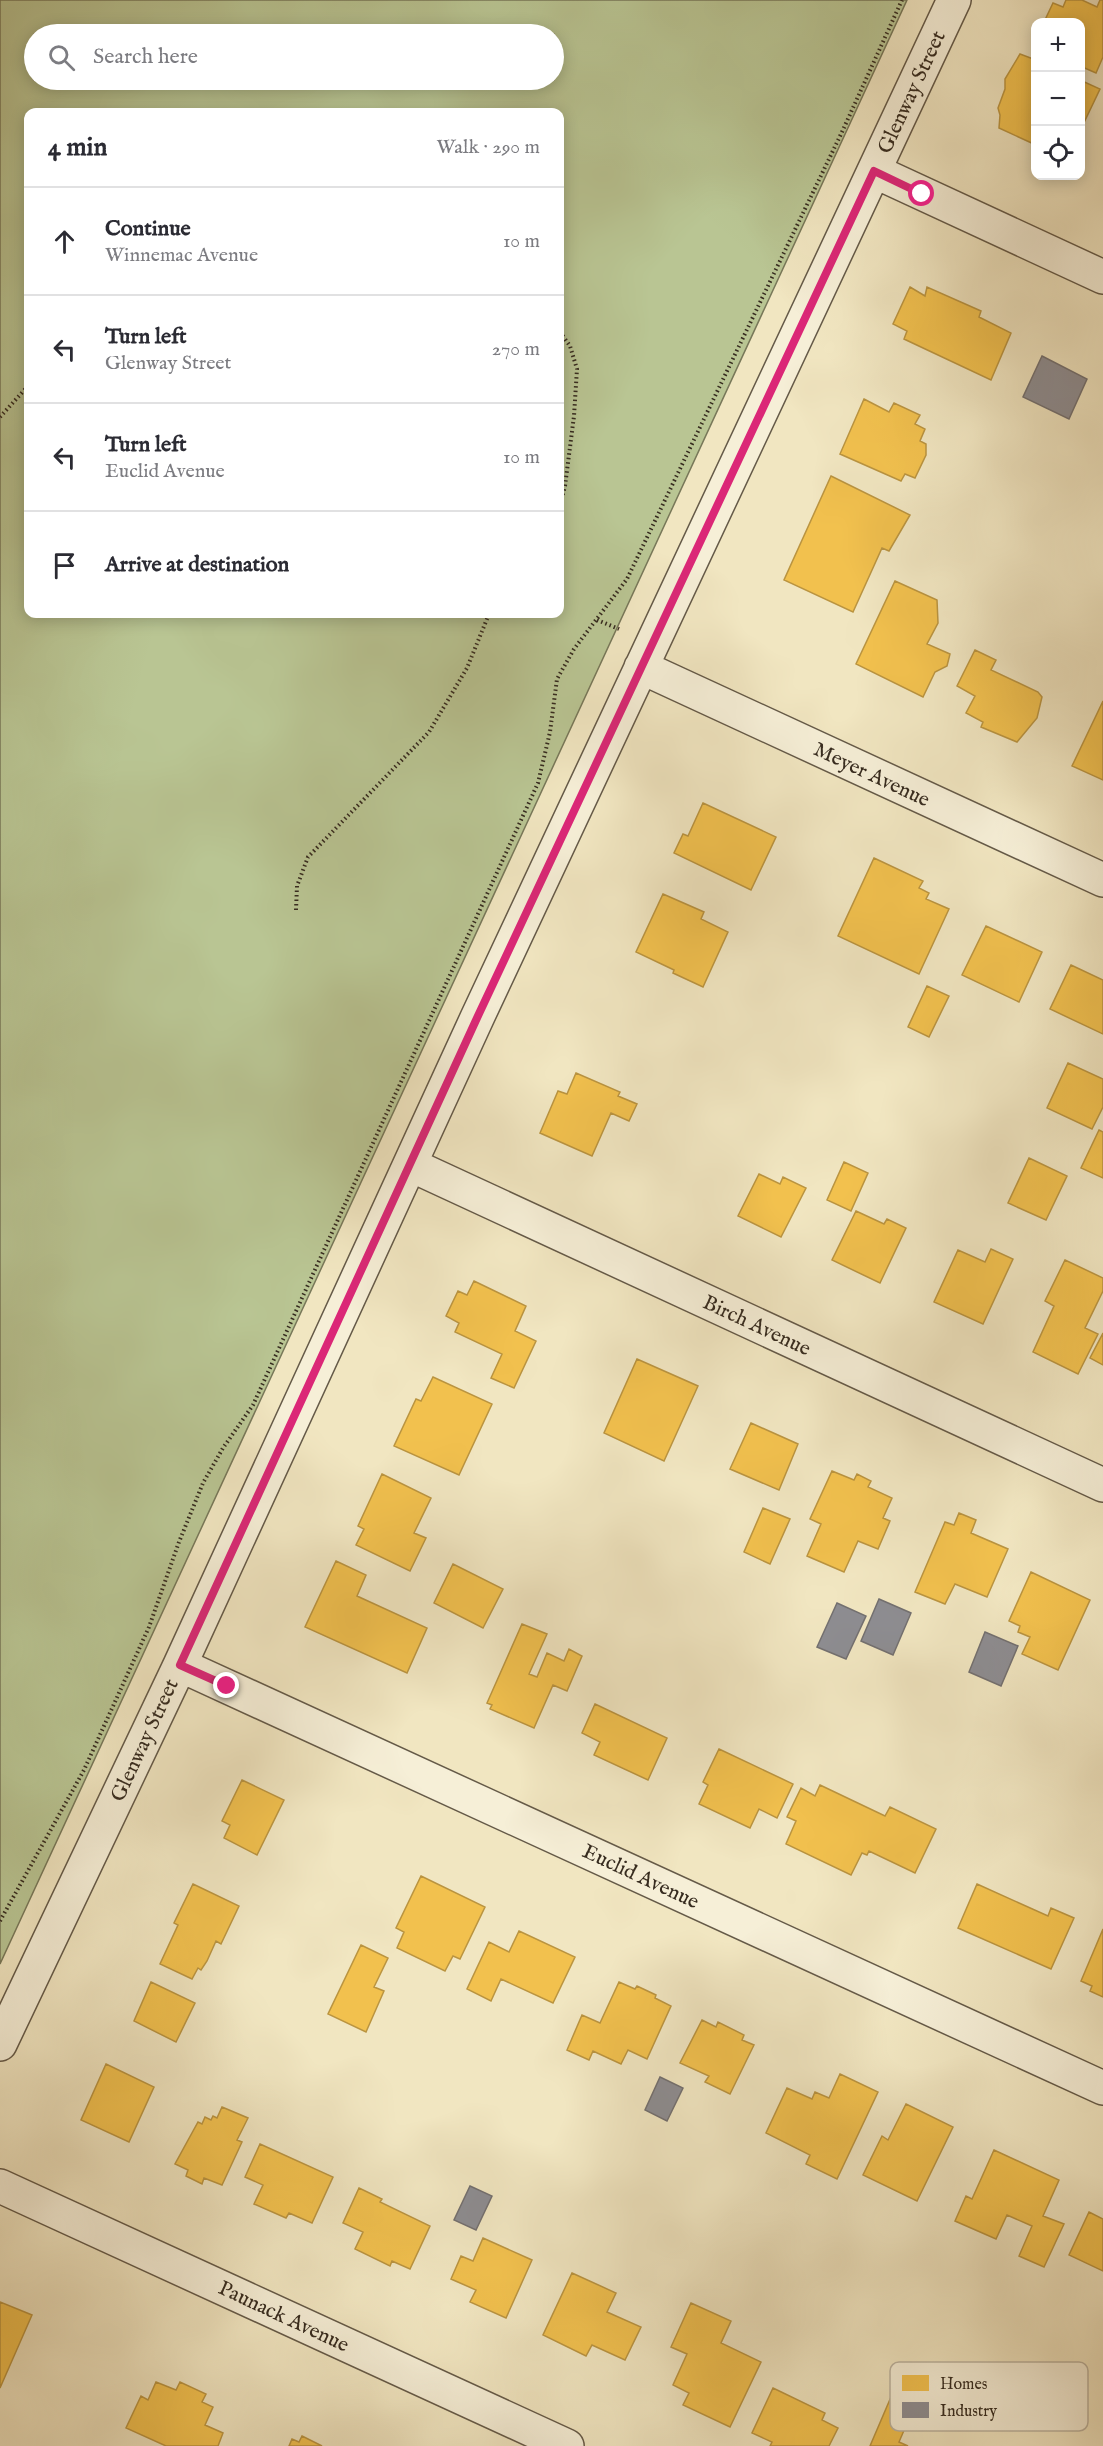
<!DOCTYPE html>
<html lang="en">
<head>
<meta charset="utf-8">
<style>
  :root { --surface:#fff; --page:#f2f2f3; --text:#2b2b33; --muted:#7c7c81; --line:#e1e1e2 }
  body { margin:0; font-family:"IM FELL English",serif; background:var(--page); color:var(--text) }
  .controls { position:absolute; right:18px; top:18px; display:grid; overflow:hidden; border-radius:12px; box-shadow:0 3px 15px #0003 }
  .controls button { width:54px; height:54px; display:grid; place-items:center; padding:0; border:0; border-bottom:2px solid var(--line); background:var(--surface); color:var(--text); font:30px sans-serif }
  .stop { position:absolute; width:18px; height:18px; margin:-14px; border:4px solid #db2777; border-radius:50%; background:#fff }
  .stop.end { background:#db2777; border-color:#fff; box-shadow:0 2px 6px #0008 }
  .list { margin:0; padding:0; list-style:none }
  h2 { display:flex; justify-content:space-between; align-items:center; height:78px; margin:0; padding:0 24px; font-size:26px }
  h2 small { font-size:20px; font-weight:400; color:var(--muted) }
  .list li { display:grid; grid-template-columns:39px 1fr auto; gap:18px; align-items:center; box-sizing:border-box; height:108px; padding:0 24px; border-top:2px solid var(--line) }
  .list b { display:block; font-size:22px; white-space:nowrap }
  .list p { margin:0; font-size:20px; white-space:nowrap; color:var(--muted) }
  .list em { font-size:20px; font-style:normal; color:var(--muted) }
  .icon { flex:none; width:33px; height:33px; fill:none; stroke:currentColor; stroke-width:2; stroke-linecap:round; stroke-linejoin:round }
  .map { position:relative; flex:none; width:1103px; height:2446px; overflow:hidden }
  .search { position:absolute; background:var(--surface); box-shadow:0 3px 15px #0003; left:24px; top:24px; width:540px; height:66px; display:flex; align-items:center; gap:15px; box-sizing:border-box; padding:0 21px; border-radius:33px; color:var(--muted); font-size:22px }
  .panel { position:absolute; background:var(--surface); box-shadow:0 3px 15px #0003; left:24px; top:108px; width:540px; height:510px; border-radius:12px }
  .map>svg:first-child { display:block }
  .green { fill:#b9c593; stroke:#787859; stroke-width:1.5; fill-rule:evenodd }
  .homes { fill:#f2c14e; stroke:#ba9440; stroke-width:1.5 }
  .industry { fill:#8d8d92; stroke:#737070; stroke-width:1.5 }
  .lines { fill:none; stroke-linecap:round; stroke-linejoin:round }
  .minor-casing { stroke:#655a48; stroke-width:36 }
  .path { stroke:#362b1f; stroke-width:4; stroke-dasharray:1.5 3; stroke-linecap:butt }
  .minor { stroke:#f6efd7; stroke-width:33 }
  .route { stroke:#db2777; stroke-width:8 }
  .labels { text-anchor:middle; stroke-width:6; stroke-linejoin:round; paint-order:stroke }
  .street-label { font-size:21px; fill:#362b1f; stroke:#f6efd7 }
  .key { fill:#f6efd7; stroke:#bcb4a0; stroke-width:1.5 }
  .key-label { font-size:16px; fill:#362b1f }
</style>
</head>
<body>
<div class="map">
<svg width="1103" height="2446" viewBox="0 0 1103 2446">
  <rect width="100%" height="100%" fill="#f1e6c1"/>
  <filter id="stains"><feTurbulence type="fractalNoise" baseFrequency=".00333" numOctaves="4"/><feColorMatrix values="0 0 0 0 .2 0 0 0 0 .09 0 0 0 0 .02 0 0 0 .5 -.17"/></filter>
  <radialGradient id="worn" r=".72"><stop offset=".6" stop-color="#630" stop-opacity="0"/><stop offset="1" stop-color="#630" stop-opacity=".3"/></radialGradient>
  <path class="green" d="M0,0h907l-907,1964zM34,34h520v46h-520zM28,112h532v502h-532z"/>
  <path class="homes" d="M1066,0h16l15,7 3,-7h3v57l-7,16 -16,-7v-44h-36l9,-19 10,4z
    M1020,54l16,6v85l-37,-17 1,-13 -2,-7 7,-19v-10z
    M1080,80l20,9 -20,42z
    M910,287l15,9 2,-9 54,24 -2,6 32,16 -20,47 -87,-41 3,-8 -14,-7z
    M864,399l25,13 5,-9 26,12 -5,9 10,5 -5,12 6,3v11l-11,23 -10,-4 -4,7 -61,-27z
    M831,476l79,39 -21,36 -7,-3 -29,64 -69,-32z
    M895,581l42,19 1,23 -11,21 23,10 -3,12 -12,6 -12,25 -67,-33z
    M975,650l21,10 -5,10 47,22 4,5 -5,21 -20,24 -36,-15 2,-5 -17,-9 9,-17 -18,-10z
    M1103,701v79l-31,-14z
    M703,803l73,34 -25,53 -77,-37 9,-19 5,2z
    M874,858l49,23 -4,7 10,5 -3,6 23,10 -30,65 -81,-38z
    M663,894l41,18 -3,7 27,13 -25,55 -30,-14 1,-3 -38,-18z
    M986,926l56,26 -23,50 -57,-27z
    M1071,965l32,15v54l-53,-25z
    M927,986l22,10 -20,41 -21,-10z
    M1068,1063l35,16v28l-11,22 -45,-21z
    M576,1073l44,19 -2,4 19,8 -8,17 -18,-8 -19,43 -52,-23 18,-42 9,3z
    M1099,1130l4,2v46l-22,-10z
    M1029,1158l38,18 -21,44 -38,-17z
    M844,1162l24,11 -17,38 -24,-11z
    M759,1174l21,10 3,-7 23,11 -25,49 -43,-21z
    M856,1211l28,13 3,-5 19,9 -26,55 -48,-23z
    M991,1249l22,10 -30,65 -49,-22 24,-52 27,12z
    M1065,1260l38,18v13l-18,37 13,6 -20,40 -45,-22 21,-46 -9,-5z
    M474,1281l52,25 -11,25 21,10 -22,47 -23,-10 11,-24 -47,-22 4,-9 -13,-7 12,-25 9,4z
    M1103,1333v32l-13,-7z
    M637,1359l61,27 -34,75 -60,-28z
    M433,1377l59,27 -33,71 -65,-29 22,-47 5,2z
    M751,1423l47,21 -19,46 -49,-21z
    M832,1471l22,9 3,-6 14,7 -3,6 24,11 -9,20 7,3 -12,28 -20,-8 -14,31 -37,-16 14,-32 -11,-5z
    M382,1474l49,24 -17,35 12,5 -16,33 -54,-26 8,-16 -6,-3z
    M763,1508l27,11 -20,45 -26,-12z
    M959,1513l17,7 -5,13 37,16 -21,48 -32,-13 -10,20 -30,-12 30,-70 9,3z
    M336,1561l30,14 -9,21 70,32 -20,45 -102,-46z
    M453,1564l50,25 -20,39 -49,-25z
    M1031,1572l59,28 -32,70 -36,-16 8,-17 -12,-5 2,-6 -11,-5z
    M522,1624l25,10 -18,40 8,3 10,-24 17,8 5,-12 13,7 -15,35 -14,-6 -19,43 -44,-19 2,-4 -5,-2z
    M595,1704l72,34 -19,42 -54,-25 6,-13 -18,-9z
    M719,1749l74,35 -16,34 -18,-9 -9,19 -51,-24 9,-19 -5,-3z
    M242,1780l42,20 -27,55 -33,-17 6,-13 -8,-4z
    M820,1785l65,31 5,-9 46,22 -21,44 -46,-22 -2,4 -5,-2 -11,22 -65,-31 10,-23 -9,-4 14,-29 14,8z
    M421,1876l64,31 -25,52 -7,-3 -8,15 -48,-23 7,-16 -8,-4z
    M193,1884l46,22 -18,38 -5,-3 -9,20 -6,9 -3,-2 -6,11 -32,-15 18,-39 -4,-2z
    M977,1884l71,32 3,-8 23,10 -23,51 -93,-41z
    M1103,1929v68l-13,-6 2,-5 -11,-5z
    M519,1931l56,26 -22,46 -52,-24 -10,22 -24,-12 22,-47 20,10z
    M361,1945l27,13 -14,29 10,4 -18,41 -38,-18z
    M151,1982l44,21 -19,39 -42,-21z
    M619,1982l16,7 2,-3 19,9 -1,3 16,8 -24,53 -19,-9 -7,14 -28,-13 -4,9 -22,-10 15,-35 18,8z
    M702,2020l14,7 2,-5 26,13 -2,5 12,5 -24,49 -25,-12 4,-6 -29,-13z
    M106,2064l48,23 -25,55 -48,-22z
    M840,2074l38,18 -41,87 -31,-15 4,-9 -44,-22 21,-45 25,11 3,-7 14,6z
    M906,2104l47,23 -36,74 -54,-26 19,-39 6,4z
    M222,2107l26,11 -11,22 5,2 -20,43 -18,-7 -2,6 -16,-8 2,-6 -13,-6 23,-42 4,2 3,-7 6,3 2,-4 4,2z
    M260,2144l73,33 -21,46 -23,-10 -3,5 -32,-14 9,-19 -18,-8z
    M994,2150l65,30 -16,36 21,8 -20,43 -25,-11 13,-30 -25,-11 -11,24 -41,-18 11,-25 6,3z
    M359,2188l23,11 -2,3 50,24 -20,43 -18,-8 -2,5 -35,-17 8,-17 -20,-9z
    M1089,2212l14,7v52l-34,-16z
    M483,2238l49,22 -26,58 -36,-16 6,-12 -25,-11 10,-23 12,5z
    M572,2273l44,20 -9,19 34,15 -16,33 -33,-15 -6,11 -43,-21z
    M0,2302l32,13 -32,73z
    M691,2303l40,18 -10,22 40,19 -31,65 -47,-22 6,-12 -16,-8 14,-31 -16,-7z
    M156,2382l20,8 4,-8 26,12 -4,8 11,5 -8,18 18,8 -5,13h-52l-40,-18 15,-32 7,4z
    M773,2388l52,25 -3,7 16,8 -9,18h-59l2,-4 -20,-9z
    M891,2397l23,10 -15,35 9,4h-38z
    M302,2436l20,10h-33l3,-7 7,3z"/>
  <path class="industry" d="M1042,356l45,23 -18,40 -46,-22z
    M879,1599l32,14 -18,42 -32,-14z
    M837,1603l29,13 -20,43 -29,-12z
    M985,1632l33,14 -17,40 -32,-14z
    M660,2077l23,11 -16,33 -22,-11z
    M470,2186l22,10 -16,34 -22,-10z"/>
  <g class="lines">
    <defs>
      <path id="minor" d="M874,171l229,106
        M641,667l462,213
        M411,1165l692,320
        M180,1665l923,423
        M0,2044l180,-379 297,-647 477,-1018
        M0,2186l567,260"/>
    </defs>
    <use href="#minor" class="minor-casing"/>
    <path class="path" d="M560,332l10,14 7,23 -3,47 -9,70 -5,19
      M0,417l28,-31
      M597,620l22,9
      M296,910l1,-24 11,-29 121,-125 38,-64 22,-54
      M0,1921l84,-151 65,-143 30,-85 24,-59 20,-35 30,-43 285,-622 12,-51 7,-53 17,-30 53,-70 215,-447 60,-132"/>
    <use href="#minor" class="minor"/>
  </g>
  <g class="lines">
    <path class="route" d="M227,1686l-47,-21 297,-647 397,-847 48,23"/>
  </g>
  <g class="labels">
    <g class="street-label">
      <text transform="translate(911 92) rotate(-65)" y="7">Glenway Street</text>
      <text transform="translate(872 774) rotate(25)" y="7">Meyer Avenue</text>
      <text transform="translate(757 1325) rotate(25)" y="7">Birch Avenue</text>
      <text transform="translate(144 1740) rotate(-65)" y="7">Glenway Street</text>
      <text transform="translate(641 1876) rotate(25)" y="7">Euclid Avenue</text>
      <text transform="translate(284 2316) rotate(25)" y="7">Paunack Avenue</text>
    </g>
  </g>
  <rect x="890" y="2362" width="198" height="69" rx="9" class="key"/>
  <rect x="902" y="2375" width="27" height="16" fill="#f2c14e"/>
  <rect x="902" y="2402" width="27" height="16" fill="#8d8d92"/>
  <g class="key-label">
    <text x="940" y="2389">Homes</text>
    <text x="940" y="2416">Industry</text>
  </g>
  <rect width="100%" height="100%" filter="url(#stains)"/>
  <rect width="100%" height="100%" fill="url(#worn)"/>
</svg>
<div class="controls">
<button>+</button>
<button>−</button>
<button><svg class="icon" aria-label="locate" viewBox="0 0 24 24"><circle cx="12" cy="12" r="6"/><path d="M12 2v4M12 18v4M2 12h4M18 12h4"/></svg></button>
</div>
<div class="stop" style="left:922px;top:194px"></div>
<div class="stop end" style="left:227px;top:1686px"></div>
<div class="search"><svg class="icon" aria-label="search" viewBox="0 0 24 24"><circle cx="10" cy="10" r="6"/><path d="M15 15l6 6"/></svg>Search here</div>
<section class="panel">
<h2>4 min<small>Walk · 290 m</small></h2>
<ul class="list">
<li><svg class="icon" aria-label="ahead" viewBox="0 0 24 24"><path d="M12 20V5M6 11l6-6 6 6"/></svg><div><b>Continue</b><p>Winnemac Avenue</p></div><em>10 m</em></li>
<li><svg class="icon" aria-label="left" viewBox="0 0 24 24"><path d="M17 20v-9H6M10 6l-5 5 5 5"/></svg><div><b>Turn left</b><p>Glenway Street</p></div><em>270 m</em></li>
<li><svg class="icon" aria-label="left" viewBox="0 0 24 24"><path d="M17 20v-9H6M10 6l-5 5 5 5"/></svg><div><b>Turn left</b><p>Euclid Avenue</p></div><em>10 m</em></li>
<li><svg class="icon" aria-label="arrive" viewBox="0 0 24 24"><path d="M6 21V4h12l-3 4 3 4H6"/></svg><div><b>Arrive at destination</b></div></li>
</ul>
</section>
</div>
</body>
</html>
